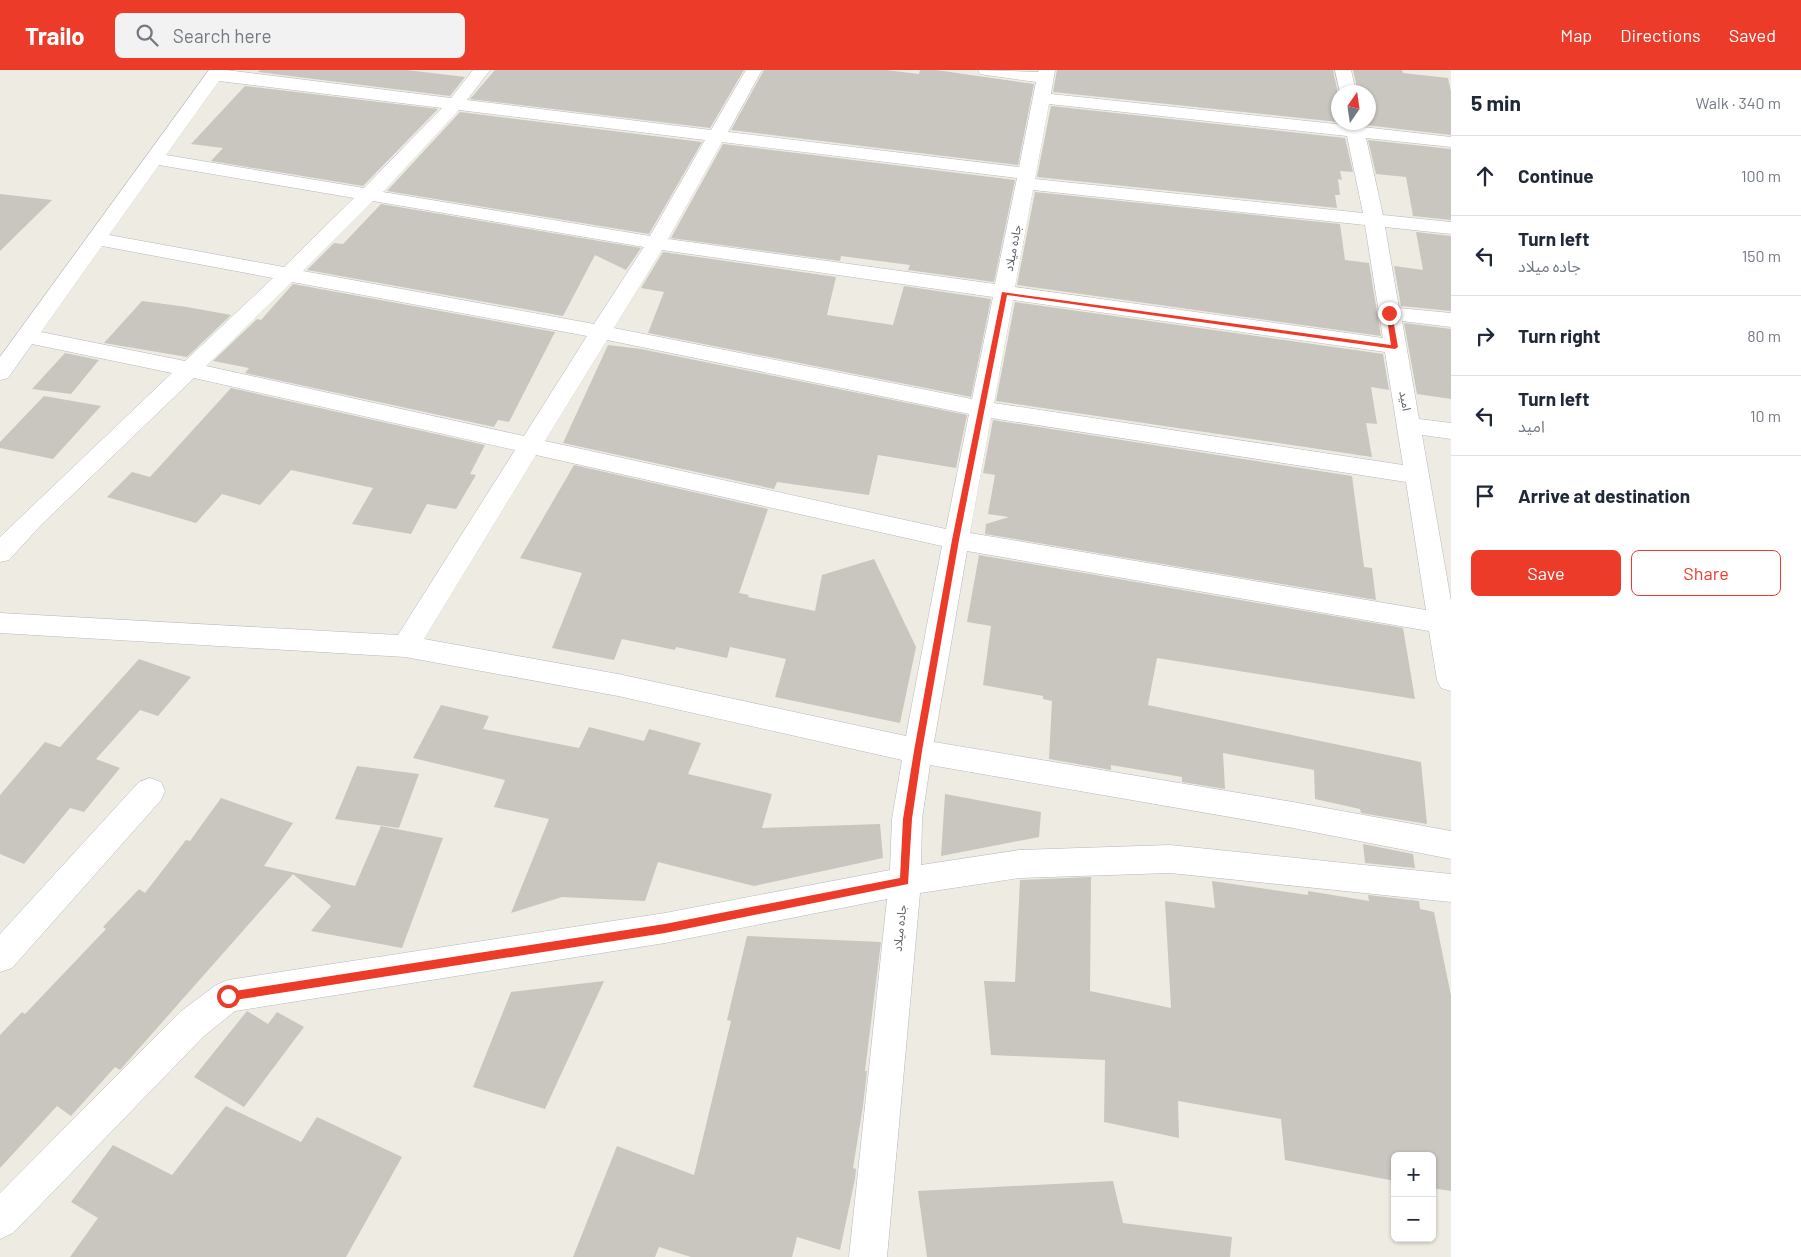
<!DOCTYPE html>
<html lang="en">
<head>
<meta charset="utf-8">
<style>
  :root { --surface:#fff; --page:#f2f2f3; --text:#1f2937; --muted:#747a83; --line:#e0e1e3; --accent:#ed3b2a }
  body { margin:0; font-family:Barlow,"Noto Sans Arabic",sans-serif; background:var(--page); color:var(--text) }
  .controls { position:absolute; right:15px; bottom:15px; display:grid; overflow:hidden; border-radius:8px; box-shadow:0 1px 4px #0004 }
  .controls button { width:45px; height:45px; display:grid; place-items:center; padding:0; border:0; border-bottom:1px solid var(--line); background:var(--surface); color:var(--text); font:25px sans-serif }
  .compass { position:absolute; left:1331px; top:15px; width:45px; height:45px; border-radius:50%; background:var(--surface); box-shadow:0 1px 4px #0004; rotate:13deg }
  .stop { position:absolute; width:15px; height:15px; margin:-11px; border:4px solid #ed3b2a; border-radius:50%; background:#fff }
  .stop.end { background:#ed3b2a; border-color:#fff; box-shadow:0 1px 5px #0008 }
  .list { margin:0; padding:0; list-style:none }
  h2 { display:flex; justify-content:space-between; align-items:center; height:65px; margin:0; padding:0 20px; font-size:21px }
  h2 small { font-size:16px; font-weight:400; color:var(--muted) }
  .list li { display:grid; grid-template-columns:32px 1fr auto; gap:15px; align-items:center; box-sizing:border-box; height:80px; padding:0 20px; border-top:1px solid var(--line) }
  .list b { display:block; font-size:19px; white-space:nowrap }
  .list p { margin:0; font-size:16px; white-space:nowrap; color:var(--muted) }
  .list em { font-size:16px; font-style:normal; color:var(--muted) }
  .actions { display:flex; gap:10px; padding:15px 20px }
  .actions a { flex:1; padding:11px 0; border:1px solid var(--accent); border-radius:8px; text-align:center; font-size:18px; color:var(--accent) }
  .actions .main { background:var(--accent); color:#fff }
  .icon { flex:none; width:28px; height:28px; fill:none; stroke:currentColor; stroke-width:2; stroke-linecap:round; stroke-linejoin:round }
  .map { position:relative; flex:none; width:1451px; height:1187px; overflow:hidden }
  header { display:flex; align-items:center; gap:30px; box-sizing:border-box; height:70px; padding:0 25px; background:var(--accent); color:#fff }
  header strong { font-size:24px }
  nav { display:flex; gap:28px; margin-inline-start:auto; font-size:18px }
  .search { width:350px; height:45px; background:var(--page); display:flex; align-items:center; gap:12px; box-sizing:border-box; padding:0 18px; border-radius:8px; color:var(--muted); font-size:19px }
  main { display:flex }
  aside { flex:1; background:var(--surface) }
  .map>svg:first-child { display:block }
  .building { fill:#c9c6bf }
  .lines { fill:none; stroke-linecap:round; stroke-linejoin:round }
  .minor-casing { stroke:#b5b8bd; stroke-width:1 }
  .minor { fill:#fff; fill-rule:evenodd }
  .route { fill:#ed3b2a }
  .labels { text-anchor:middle; stroke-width:4; stroke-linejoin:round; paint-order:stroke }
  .street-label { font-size:12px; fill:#5b5e64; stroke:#fff }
</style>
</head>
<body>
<header>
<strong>Trailo</strong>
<div class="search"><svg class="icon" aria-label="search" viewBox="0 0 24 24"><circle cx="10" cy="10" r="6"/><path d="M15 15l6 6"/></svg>Search here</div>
<nav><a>Map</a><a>Directions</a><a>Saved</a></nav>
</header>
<main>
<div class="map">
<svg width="1451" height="1187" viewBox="0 0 1451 1187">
  <rect width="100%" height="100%" fill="#eeebe2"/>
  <path class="building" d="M260,0h147l58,7 -15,19 -192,-24z
    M495,0h249l-34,58 -240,-29z
    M764,0h122l33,4 1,-4h16l98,14 -16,81 -287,-35z
    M1057,0h276l5,23v29l-285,-30z
    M1353,0h49l1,3 45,5 3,14v43l-86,-10 -1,-3h4v-30h-10z
    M245,16l193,23 -75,77 -152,-25 12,-13 -32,-4z
    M1051,36l294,32 8,34 -13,-1 2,9 -4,-1 2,16h-5l2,13 -300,-31z
    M460,42l242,30 -53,92 -262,-43z
    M1368,70l83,9v71l-38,-4 -7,-39 -30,-3z
    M723,74l292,36 -21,102 -86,-12 2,-5 -69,-9 -1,5 -169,-23z
    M1035,122l305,32 5,36 24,3 12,73 -364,-51z
    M0,124l52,6 -52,51z
    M381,134l260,44 -15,22 -31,-15 -32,61 -256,-46 27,-27 9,1z
    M1416,162l35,4v75l-50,-5 -7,-40 29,4z
    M663,182l173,25 -9,38 66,10 11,-39 87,13 -20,98 -323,-64 16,-41 -23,-4z
    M293,214l262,48 -46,90 -11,-2 -4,7 -249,-54 4,-5 -36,-7 44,-42 4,1z
    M142,231l45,6 44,8 -44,42 -83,-14z
    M1015,232l368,52 6,36 -18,-3 6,37 -11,-1 6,34 -376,-56z
    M1404,253l47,6v70l-34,-5z
    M608,275l33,4 326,66 -11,53 -78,-13 -9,40 -92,-13 -3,7 -211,-46z
    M65,283l34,7 -28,34 -39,-5z
    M231,318l254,57 -15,29 6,1 -20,34 -29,-5 -16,30 -59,-10 21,-36 -82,-18 -31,35 -38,-11 -26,29 -89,-26 25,-25 18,5z
    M44,326l57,10 -48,53 -53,-11v-6z
    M993,350l359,56 12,91 8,1 4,32 -391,-66 1,-10 23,-7 -21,-3 7,-39 -12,-2z
    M574,395l194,44 -29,84 10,2 -1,2 67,14 7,-36 52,-16 42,88 -16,76 -125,-26 11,-38 -56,-12 -3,11 -51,-11 -1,3 -53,-11 -8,21 -62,-12 30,-75 -62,-15z
    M979,485l424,73 12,71 -258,-41 -9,47 273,57 6,62 -66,-11 -1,-4 -45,-10 -1,-29 -91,-17 2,36 -43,-7v-5l-71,-12v5l-62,-11 3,-58 -9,-2v-3l-60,-11 8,-59 -24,-4z
    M139,589l52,18 -33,39 -18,-6 -44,49 24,9 -36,44 -14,-4 -46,56 -24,-10v-59l45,-53 15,5z
    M441,635l48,11 -6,13 96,19 10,-21 55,14 5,-12 52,14 -13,31 84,20 -10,34 118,-4 3,34 -129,28 -96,-24 -13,39 -83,-4 -51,16 38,-94 -55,-12 11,-27 -92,-22z
    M357,696l62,8 -20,54 -64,-9z
    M945,724l96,18 -2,25 -98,19z
    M221,728l72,25 -29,43 91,20 26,-60 62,12 -41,110 -91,-17 20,-25 -38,-32 -173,196 -5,-3 -44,49 -14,-10 -57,62v-133l22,-23 3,2 81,-85 -3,-2 36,-38 6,4 41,-53 4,1z
    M1363,774l50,10 2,14 -50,-5z
    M1091,807l-1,114 81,17 -6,-107 50,7 -3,-27 96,14v-4l61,10 -1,-6 51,6 1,8 14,3 17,84v195l-19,-3v-32h-37v25l-110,-21 -4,-41 -103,-18 1,37 -75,-16 1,-62 -114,-5 -7,-74 31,1 5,-102z
    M747,866l134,6 -16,129h2l-4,35 -10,62 3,1 -1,10 -15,71 -43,-13 -5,20h-101l-32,-10 -4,10h-82l44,-111 77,29 37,-154 -4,-1z
    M604,911l-59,128 -72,-22 38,-95z
    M247,941l21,13 9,-12 27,15 -60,80 -50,-30z
    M226,1036l75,36 16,-25 85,40 -56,100h-276l28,-39 -27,-16 42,-57 59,30z
    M1113,1111l10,42 109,14 -2,20h-303l-9,-66z"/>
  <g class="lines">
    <defs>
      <path id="minor" d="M209,0h17l225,28 22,-28h17l-23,30 244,30 35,-60h16l-34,62 291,35 17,-85 -50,-7 -6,-1 -2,-4 60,2 1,-2h16l-4,24 294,31 -1,-3h18l1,5 88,10v10l-85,-9 17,77 68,7v12l-66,-7 14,81 52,5v14l-49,-6 17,98 32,4v16l-29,-4 29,166v90l-10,-3 -4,-8 -8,-49 -462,-80 -33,191 359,60 158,29v28l-158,-31 -363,-63 -8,54 -1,46 98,-15 151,-5 281,29v28l-281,-29 -151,5 -99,15 -33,364h-38l38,-358 -222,44 -430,68 -31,25 -191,197 -13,6v-46l180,-181 36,-27 12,-5 437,-67 225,-43 2,-51 10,-59 -284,-64 -213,-39 -405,-24v-20l398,22 117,-185 -321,-72 -153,147 -32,35 -9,2v-25l172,-164 -140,-29 -24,34 -8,2v-23zM219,11l223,27 -78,80 -198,-33zM1049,34l298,32 16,77 -328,-34zM459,40l246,30 -55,96 -267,-44zM722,72l295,36 -22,106 -327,-45zM159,95l195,33 -70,69 -175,-32zM1033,120l332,35 18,113 -368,-51zM373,131l271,46 -50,77 -291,-53zM102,176l171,32 -88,83 -144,-29zM662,180l331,47 -21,102 -358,-71zM292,212l295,54 -63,100 -318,-70zM1013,230l372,52 18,113 -409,-62zM607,270l362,74 -23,115 -401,-88zM991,348l415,64 20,128 -456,-77zM536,385l406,91 -36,190 -288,-62 -194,-35z
        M1335,0h16l5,22h-16z
        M150,708l11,4 4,9 -4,9 -149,168 -12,4v-38l139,-152z"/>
    </defs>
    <use href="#minor" class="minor-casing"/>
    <use href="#minor" class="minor"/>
  </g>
  <path class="route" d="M1002,222l389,53 -5,-32 3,-2 3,2 6,34 -3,2 -388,-54 -48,245 -37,211 -10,68 -4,65 -243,49 -437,68 -3,-1 -2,-4 5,-4 437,-68 235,-46 3,-59 11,-68 38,-211z"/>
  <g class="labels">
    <g class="street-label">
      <text transform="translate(1013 178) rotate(-79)" y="4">جاده میلاد</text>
      <text transform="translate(1405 331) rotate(80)" y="4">امید</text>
      <text transform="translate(900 858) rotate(-84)" y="4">جاده میلاد</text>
    </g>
  </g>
</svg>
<div class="controls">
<button>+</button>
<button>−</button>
</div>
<svg class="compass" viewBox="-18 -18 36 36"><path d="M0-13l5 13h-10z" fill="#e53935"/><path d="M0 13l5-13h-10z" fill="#747a83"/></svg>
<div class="stop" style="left:228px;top:926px"></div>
<div class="stop end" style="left:1389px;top:243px"></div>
</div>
<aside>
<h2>5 min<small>Walk · 340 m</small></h2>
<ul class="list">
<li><svg class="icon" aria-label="ahead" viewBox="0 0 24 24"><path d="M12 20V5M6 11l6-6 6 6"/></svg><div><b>Continue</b></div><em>100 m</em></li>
<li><svg class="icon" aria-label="left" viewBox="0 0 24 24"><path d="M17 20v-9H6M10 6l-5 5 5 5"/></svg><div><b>Turn left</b><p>جاده میلاد</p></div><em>150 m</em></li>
<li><svg class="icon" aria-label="right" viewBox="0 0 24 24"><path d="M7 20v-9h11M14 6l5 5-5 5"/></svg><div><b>Turn right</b></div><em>80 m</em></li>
<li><svg class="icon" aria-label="left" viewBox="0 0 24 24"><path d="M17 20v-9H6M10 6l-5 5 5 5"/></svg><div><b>Turn left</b><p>امید</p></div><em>10 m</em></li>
<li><svg class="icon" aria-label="arrive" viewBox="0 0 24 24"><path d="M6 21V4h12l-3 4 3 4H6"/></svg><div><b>Arrive at destination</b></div></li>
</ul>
<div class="actions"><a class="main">Save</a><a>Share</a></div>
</aside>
</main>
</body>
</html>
